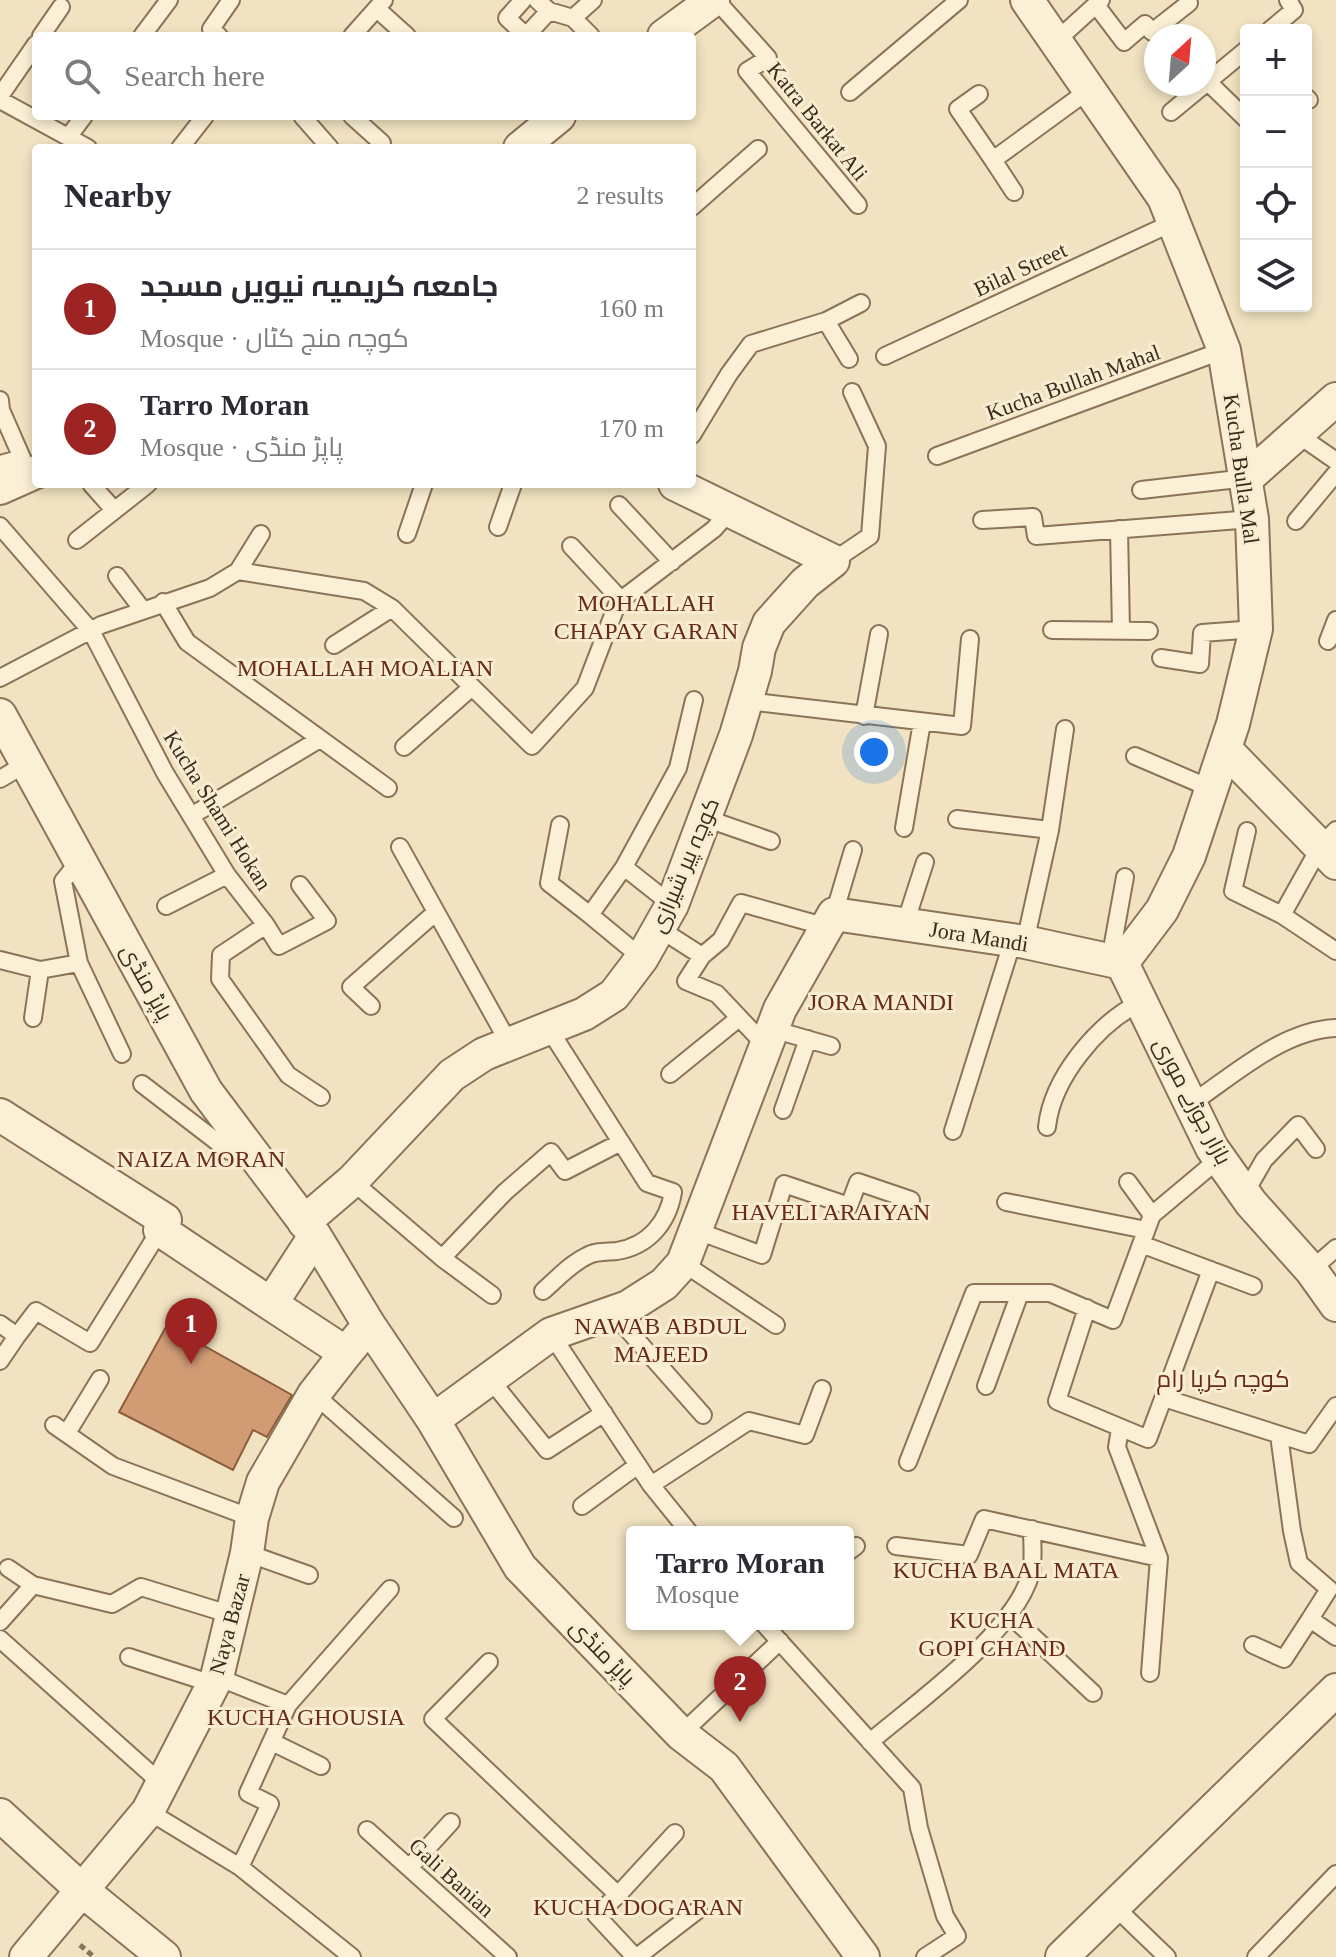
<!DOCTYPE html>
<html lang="en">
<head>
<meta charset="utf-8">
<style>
  :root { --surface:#fff; --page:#f7f7f7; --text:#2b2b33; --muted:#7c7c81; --line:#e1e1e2; --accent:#9e2424 }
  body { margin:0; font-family:"Times New Roman",Cairo,serif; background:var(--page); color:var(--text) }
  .controls { position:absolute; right:24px; top:24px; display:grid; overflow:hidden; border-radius:8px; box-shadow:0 4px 12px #0003 }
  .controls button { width:72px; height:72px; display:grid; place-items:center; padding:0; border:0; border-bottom:2px solid var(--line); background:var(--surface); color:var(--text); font:40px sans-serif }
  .compass { position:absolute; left:1144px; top:24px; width:72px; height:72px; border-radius:50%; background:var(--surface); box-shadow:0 4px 12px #0003; rotate:26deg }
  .you { position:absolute; left:874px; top:752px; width:28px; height:28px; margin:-20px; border:6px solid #fff; border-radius:50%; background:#1a73e8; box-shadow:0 0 0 12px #1a73e833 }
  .badge { display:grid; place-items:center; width:52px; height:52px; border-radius:50%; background:var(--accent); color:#fff; font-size:26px; font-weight:700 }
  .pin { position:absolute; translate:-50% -66px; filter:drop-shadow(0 2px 4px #0008) }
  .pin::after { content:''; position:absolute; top:42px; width:28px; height:24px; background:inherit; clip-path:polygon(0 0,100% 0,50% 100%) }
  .popup { position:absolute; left:626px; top:1526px; width:228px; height:104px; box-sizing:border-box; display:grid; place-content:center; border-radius:8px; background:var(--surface); filter:drop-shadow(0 2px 6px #0005); font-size:26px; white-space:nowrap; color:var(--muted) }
  .popup b { font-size:30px; color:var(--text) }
  .popup::after { content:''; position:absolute; left:50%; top:100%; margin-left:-16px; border:16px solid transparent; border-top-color:var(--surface) }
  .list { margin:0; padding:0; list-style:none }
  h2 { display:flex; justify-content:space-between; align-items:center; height:104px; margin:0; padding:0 32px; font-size:34px }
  h2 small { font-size:26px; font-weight:400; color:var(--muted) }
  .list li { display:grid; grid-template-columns:52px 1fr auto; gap:24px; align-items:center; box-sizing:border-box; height:120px; padding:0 32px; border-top:2px solid var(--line) }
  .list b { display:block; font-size:30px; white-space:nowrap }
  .list p { margin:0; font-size:26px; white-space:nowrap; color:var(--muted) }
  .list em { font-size:26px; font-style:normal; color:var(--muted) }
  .icon { flex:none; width:44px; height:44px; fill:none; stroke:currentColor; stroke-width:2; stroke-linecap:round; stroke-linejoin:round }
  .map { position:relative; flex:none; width:1336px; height:1957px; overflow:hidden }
  .search { position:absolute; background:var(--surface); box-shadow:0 4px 12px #0003; left:32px; top:32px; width:664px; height:88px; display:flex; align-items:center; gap:20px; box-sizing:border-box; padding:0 28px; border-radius:8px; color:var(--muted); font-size:30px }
  .panel { position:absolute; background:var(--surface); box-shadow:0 4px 12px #0003; left:32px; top:144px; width:664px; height:344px; border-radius:8px }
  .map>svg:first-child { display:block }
  .building { fill:#d19b74; stroke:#8c5c3c; stroke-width:2 }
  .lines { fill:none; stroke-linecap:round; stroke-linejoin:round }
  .lane-casing { stroke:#8b7357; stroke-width:20 }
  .street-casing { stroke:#8b7357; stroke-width:36 }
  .path { stroke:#8b7357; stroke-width:5; stroke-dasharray:6 4; stroke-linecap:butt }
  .lane { stroke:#fbf0d5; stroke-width:16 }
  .street { stroke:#fbf0d5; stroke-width:32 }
  .labels { text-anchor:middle; stroke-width:6; stroke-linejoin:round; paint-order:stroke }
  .street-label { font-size:22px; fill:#3a2b1d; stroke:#f8edd1 }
  .neighbourhood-label { font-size:24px; fill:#692a19; stroke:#f8edd1 }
</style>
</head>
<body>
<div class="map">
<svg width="1336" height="1957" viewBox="0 0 1336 1957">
  <rect width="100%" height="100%" fill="#f1e3c1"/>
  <path class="building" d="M167,1325l125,70 -25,42 -14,-7 -20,40 -114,-58z"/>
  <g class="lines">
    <defs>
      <path id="lane" d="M523,0l-16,18 19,18 23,-25
        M537,0l12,11 24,7 18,18
        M716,0l52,58 -21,13 111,134
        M1096,5l28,37 21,-18 7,8 37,-29
        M377,9l30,27
        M573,18l20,-18
        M1270,30l24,-20 -6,-10
        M41,36l20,-29
        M142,36l27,-36
        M219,36l-8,-7 20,-29
        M352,36l32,-36
        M1056,41l45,-41
        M1208,82l38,37
        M850,92l109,-92
        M979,94l-21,15 35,51 96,-70
        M0,96l36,-52
        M1306,97l3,3
        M0,100l88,48
        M1171,112l75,-62
        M302,116l28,32
        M352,116l30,27
        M69,136l15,-20
        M180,148l25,-32
        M993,160l21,32
        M692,207l66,-58
        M826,321l35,-18
        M885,356l289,-134
        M0,400l1,10 21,48 -22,6
        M1297,434l39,27
        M692,435l37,-61 22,-30 75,-23 23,38
        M937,456l287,-106
        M91,484l23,26
        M1141,490l106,-12
        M619,505l53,57
        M982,520l51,-3 3,19 216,-17
        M1296,521l40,-48
        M0,526l91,105 74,142 62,102 39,50 -45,30 -1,24 68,96 33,22
        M498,527l15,-43
        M1119,529l2,102
        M407,534l17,-50
        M77,540l71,-56
        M571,546l50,54
        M833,561l37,-25 7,-90 -25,-54
        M238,571l23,-37
        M117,576l25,33
        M163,602l24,40 201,146
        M1052,630l97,1
        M1328,641l8,-21
        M334,645l58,-37
        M1161,658l39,6 2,-31 54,-4
        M0,678l101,-53 109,-37 28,-17 126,20 28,17 140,138 53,-58 31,-81 5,-7 93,-71 16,-18
        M747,701l215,25 8,-87
        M864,716l15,-82
        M404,747l68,-60
        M1135,756l77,33
        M0,779l27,-16
        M191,816l129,-77
        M705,818l66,23
        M957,819l93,11
        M560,825l-11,58 41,32
        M904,828l18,-106
        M1336,830l-16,17 -38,68 54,36
        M1247,831l-14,60 49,24
        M400,847l110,198
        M80,860l-17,21 16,82 43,91
        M624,867l54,-99 16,-68
        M166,906l61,-31
        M834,914l19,-64
        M905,924l20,-62
        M266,925l13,21 48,-25 -27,-36
        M660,929l42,27 -16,25 31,13 49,52
        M1025,942l25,-112 15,-101
        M702,956l19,-16 20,-37 86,24
        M642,958l-52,-43 34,-48 48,38
        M0,960l40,10
        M1110,960l15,-83
        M371,1006l-20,-19 85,-75
        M33,1018l7,-48 39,-7
        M772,1029l59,17
        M670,1074l69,-56
        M142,1084l87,67 12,-14
        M1192,1103c43,-29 91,-73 144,-75
        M783,1110l25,-71
        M1047,1127c5,-49 51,-104 94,-125
        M953,1131l60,-191
        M352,1181l90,77 50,37
        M1128,1182l24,33
        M1245,1193l19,-33 34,-35 18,24
        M1006,1202l140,28
        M695,1230l67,25 22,-71 65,22 9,-24 53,18
        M1141,1244l112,42
        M442,1258l63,-66 46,-40 14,19 56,-29
        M683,1263l93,62
        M1311,1270l25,-22
        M543,1291c14,-12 27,-27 44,-35 8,-5 20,-4 30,-5 31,-5 51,-28 56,-59l-26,-9 -98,-154
        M1087,1308l-30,93 91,38 63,-169
        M613,1313l90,102
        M0,1324l17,12 19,-25 54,32 70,-113
        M551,1334l100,151 38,47
        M0,1361l17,-25
        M490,1379l57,71 57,-37
        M986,1386l34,-93
        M314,1394l140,124
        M1164,1398l145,46 27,-38
        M54,1425l59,41 139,52
        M1120,1429l-3,18 42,111
        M67,1433l33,-54
        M1279,1435l13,96 7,32 30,26 -19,30 26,18
        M908,1462l66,-169h76l63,27 39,-105 68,-57
        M651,1485l98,-64 56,14 17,-46
        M582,1506l56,-41
        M896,1546l73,9 15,-36 175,39 -9,115
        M848,1552l8,-6
        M247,1553l62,22
        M8,1568l25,17 79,19 29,-17 91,28
        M1010,1615l83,78
        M0,1622l33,-37
        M764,1624l148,164 7,40 26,88 12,20 -32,21
        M0,1639l162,145
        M1253,1645l31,14 26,-40
        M129,1657l84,27
        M489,1662l-56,57 185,176 -22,20 39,42
        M217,1677l71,28 -40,88 22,11 -30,63
        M288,1705l102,-116
        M681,1734l99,-93
        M272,1742l49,24
        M870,1742c47,-40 145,-109 161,-169 3,-13 1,-30 1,-44
        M148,1811l92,56 112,90
        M367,1830l141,127
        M409,1868l42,-46
        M618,1895l57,-62
        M1114,1906l53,51
        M637,1957l61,-47
        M1256,1957l80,-83"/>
      <path id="street" d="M1027,0l137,198 60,152 28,169 4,110 -23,95 -44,132 -27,54 -40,53
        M664,36l49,-36
        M520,148l39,-32
        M1247,478l89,-79
        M0,488l36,-16
        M0,715l206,376 109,145 54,89 -23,28 -75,-49 44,-68
        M1225,749l111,114
        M1122,963l90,185 39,55 60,67 25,35
        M0,1115l165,105 -5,10 111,74
        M304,1222l48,-41 100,-106 32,-21 100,-40 30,-19 28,-37 30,-53 64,-170 19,-64 4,-23 10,-25 36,-40 28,-22 -158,-77
        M369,1325l64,95 87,147 161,167 43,33 139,190
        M433,1420l118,-86 77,-27 36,-23 19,-21 97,-254 54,-95 191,28 97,21
        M0,1815l83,76 81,66
        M26,1957l122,-146 69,-134 30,-124 5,-35 11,-36 51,-88 32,-41
        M1062,1957l274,-267"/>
    </defs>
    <use href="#lane" class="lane-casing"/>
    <use href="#street" class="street-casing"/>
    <path class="path" d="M80,1945l14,12"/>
    <use href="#lane" class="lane"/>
    <use href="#street" class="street"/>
  </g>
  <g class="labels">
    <g class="street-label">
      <text transform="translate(818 121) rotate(51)" y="8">Katra Barkat Ali</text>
      <text transform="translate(1020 269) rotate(-25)" y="8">Bilal Street</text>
      <text transform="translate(1073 382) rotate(-20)" y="8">Kucha Bullah Mahal</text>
      <text transform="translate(1242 469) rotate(82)" y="8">Kucha Bulla Mal</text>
      <text transform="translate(218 810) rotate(58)" y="8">Kucha Shami Hokan</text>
      <text transform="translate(684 865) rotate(-67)" y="8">کوچہ پیر شیرازی</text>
      <text transform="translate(979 936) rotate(9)" y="8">Jora Mandi</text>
      <text transform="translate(147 982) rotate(61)" y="8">پاپڑ منڈی</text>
      <text transform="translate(1193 1101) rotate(62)" y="8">بازار جوڑے موری</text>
      <text transform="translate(229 1624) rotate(-75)" y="8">Naya Bazar</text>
      <text transform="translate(603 1652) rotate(46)" y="8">پاپڑ منڈی</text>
      <text transform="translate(452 1877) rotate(42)" y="8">Gali Banian</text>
    </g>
    <g class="neighbourhood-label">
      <text x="646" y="611">MOHALLAH<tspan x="646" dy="28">CHAPAY GARAN</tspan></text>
      <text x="365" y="676">MOHALLAH MOALIAN</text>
      <text x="881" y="1010">JORA MANDI</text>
      <text x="201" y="1167">NAIZA MORAN</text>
      <text x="831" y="1220">HAVELI ARAIYAN</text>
      <text x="661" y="1334">NAWAB ABDUL<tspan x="661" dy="28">MAJEED</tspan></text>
      <text x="1223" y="1387">کوچہ کِرپا رام</text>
      <text x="1006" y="1578">KUCHA BAAL MATA</text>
      <text x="992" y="1628">KUCHA<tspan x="992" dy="28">GOPI CHAND</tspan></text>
      <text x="306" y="1725">KUCHA GHOUSIA</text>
      <text x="638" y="1915">KUCHA DOGARAN</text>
    </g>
  </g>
</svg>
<div class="controls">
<button>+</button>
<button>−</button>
<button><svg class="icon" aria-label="locate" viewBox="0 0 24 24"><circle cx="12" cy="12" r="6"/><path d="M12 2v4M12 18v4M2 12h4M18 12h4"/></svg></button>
<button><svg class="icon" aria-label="layers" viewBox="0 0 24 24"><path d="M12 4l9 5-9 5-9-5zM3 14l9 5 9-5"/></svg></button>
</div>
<svg class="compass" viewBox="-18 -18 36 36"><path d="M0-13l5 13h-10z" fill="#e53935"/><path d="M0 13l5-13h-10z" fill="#7c7c81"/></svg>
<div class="you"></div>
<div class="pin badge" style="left:191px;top:1364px">1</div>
<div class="pin badge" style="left:740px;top:1722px">2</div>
<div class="popup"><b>Tarro Moran</b>Mosque</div>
<div class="search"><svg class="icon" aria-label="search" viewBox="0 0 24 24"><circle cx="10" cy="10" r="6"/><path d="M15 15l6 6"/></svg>Search here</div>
<section class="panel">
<h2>Nearby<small>2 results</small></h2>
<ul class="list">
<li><span class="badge">1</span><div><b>جامعہ کریمیہ نیویں مسجد</b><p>Mosque · کوچہ منج کٹاں</p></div><em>160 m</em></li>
<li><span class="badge">2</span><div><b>Tarro Moran</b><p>Mosque · پاپڑ منڈی</p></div><em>170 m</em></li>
</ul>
</section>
</div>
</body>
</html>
